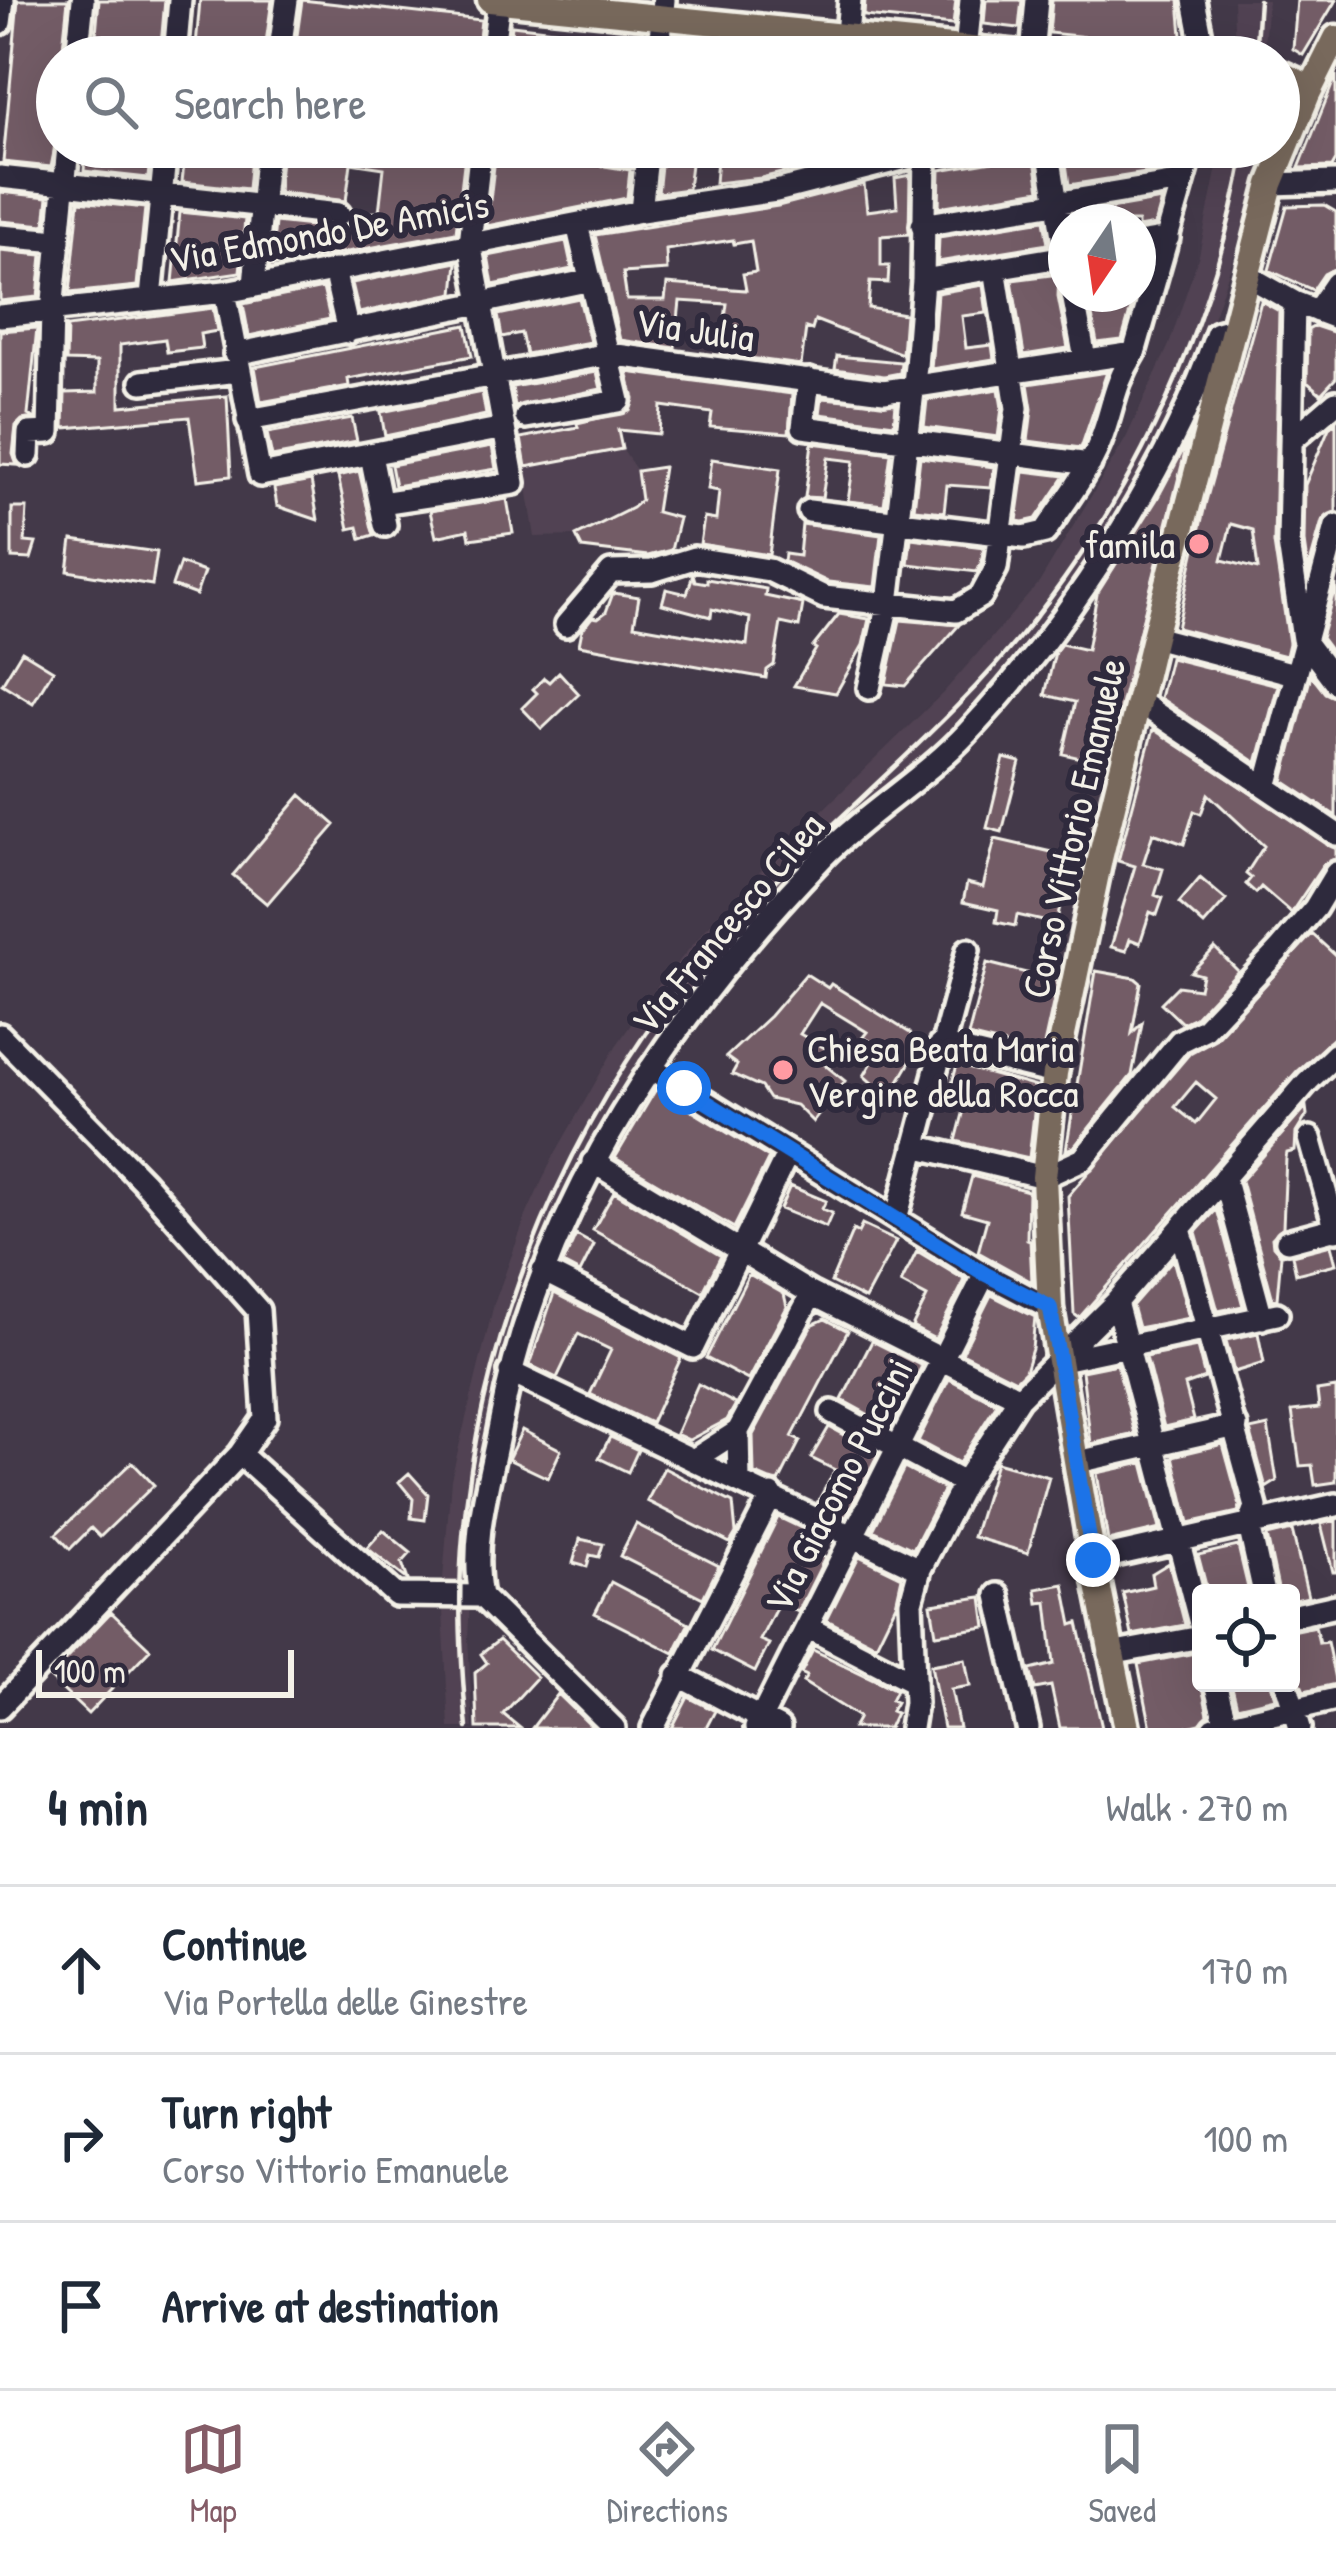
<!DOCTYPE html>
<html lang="en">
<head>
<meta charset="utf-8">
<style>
  :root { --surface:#fff; --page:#f6f6f7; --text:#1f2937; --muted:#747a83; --line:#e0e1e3; --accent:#845c67 }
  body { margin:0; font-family:"Patrick Hand",sans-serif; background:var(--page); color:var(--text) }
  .controls { position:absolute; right:36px; bottom:36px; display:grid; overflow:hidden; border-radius:12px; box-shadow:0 12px 48px #0002 }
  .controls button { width:108px; height:108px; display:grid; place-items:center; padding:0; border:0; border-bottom:3px solid var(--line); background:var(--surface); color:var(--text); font:60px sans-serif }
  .compass { position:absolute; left:1048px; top:204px; width:108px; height:108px; border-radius:50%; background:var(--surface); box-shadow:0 12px 48px #0002; rotate:193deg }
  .scale { position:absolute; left:36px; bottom:30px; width:258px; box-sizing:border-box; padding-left:12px; border:6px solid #f4f1e8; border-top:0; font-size:33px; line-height:42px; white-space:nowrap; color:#f4f1e8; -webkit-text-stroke:9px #2f2a3d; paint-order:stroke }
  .stop { position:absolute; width:36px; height:36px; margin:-27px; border:9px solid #1a73e8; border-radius:50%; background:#fff }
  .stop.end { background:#1a73e8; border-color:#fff; box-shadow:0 3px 12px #0008 }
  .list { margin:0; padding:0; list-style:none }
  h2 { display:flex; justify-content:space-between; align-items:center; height:156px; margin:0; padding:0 48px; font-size:51px }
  h2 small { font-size:39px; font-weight:400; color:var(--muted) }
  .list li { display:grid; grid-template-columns:78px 1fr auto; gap:36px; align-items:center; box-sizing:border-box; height:168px; padding:0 48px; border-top:3px solid var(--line) }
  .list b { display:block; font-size:45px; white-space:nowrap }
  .list p { margin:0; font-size:39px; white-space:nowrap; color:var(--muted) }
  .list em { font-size:39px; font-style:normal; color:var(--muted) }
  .icon { flex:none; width:66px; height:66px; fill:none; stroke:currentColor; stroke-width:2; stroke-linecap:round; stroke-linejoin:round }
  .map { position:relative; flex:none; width:1336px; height:1728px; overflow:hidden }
  .search { position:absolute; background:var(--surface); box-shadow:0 12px 48px #0002; left:36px; right:36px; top:36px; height:132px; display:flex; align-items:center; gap:30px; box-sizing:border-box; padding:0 42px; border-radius:66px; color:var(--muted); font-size:45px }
  .sheet { height:660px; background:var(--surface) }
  nav { display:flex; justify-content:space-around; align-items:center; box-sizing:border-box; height:168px; border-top:3px solid var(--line); background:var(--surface); font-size:33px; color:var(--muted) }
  nav a { display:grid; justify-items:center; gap:6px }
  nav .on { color:var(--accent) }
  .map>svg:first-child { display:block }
  .built { fill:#514352 }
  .building { fill:#735b66; stroke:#f4f1e8; stroke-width:3; fill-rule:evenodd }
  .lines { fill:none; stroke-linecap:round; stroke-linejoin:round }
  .minor-casing { stroke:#f4f1e8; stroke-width:30 }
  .major-casing { stroke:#f4f1e8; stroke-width:33 }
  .minor { stroke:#2f2a3d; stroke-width:21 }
  .major { stroke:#78695c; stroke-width:24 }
  .rail { stroke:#f4f1e8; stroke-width:4.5 }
  .route { stroke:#1a73e8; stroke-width:15 }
  .poi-dot { fill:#ff9aa2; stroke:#2f2a3d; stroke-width:4.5 }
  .labels { text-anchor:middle; stroke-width:12; stroke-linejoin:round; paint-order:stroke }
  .street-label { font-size:39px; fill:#f4f1e8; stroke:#2f2a3d }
  .poi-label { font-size:39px; fill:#f4f1e8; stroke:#2f2a3d; text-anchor:end }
</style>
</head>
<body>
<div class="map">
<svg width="1336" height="1728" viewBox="0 0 1336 1728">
  <rect width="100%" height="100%" fill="#433949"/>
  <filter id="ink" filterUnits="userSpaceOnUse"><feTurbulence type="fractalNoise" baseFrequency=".00833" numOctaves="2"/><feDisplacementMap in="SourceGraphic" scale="24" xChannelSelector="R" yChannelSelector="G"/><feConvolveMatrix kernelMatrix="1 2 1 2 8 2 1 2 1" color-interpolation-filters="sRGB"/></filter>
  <g filter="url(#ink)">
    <path class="built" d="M1233,0h35l-5,55 -28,-4z
      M1221,147h40l-4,42 -65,191 -77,145 -56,81 -98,122 -235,226 -184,312 -69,279 -5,93 5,90h-24l-7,-136 9,-113 43,-175 32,-88 26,-57 64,-113 41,-59 50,-59 57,-61 179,-174 96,-110 87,-145 43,-93 30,-90z
      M622,449l15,22 4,29 -9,8 -56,28 -41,1 -11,-69z"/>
    <path class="building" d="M18,0h50l-6,57h-5v80l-6,30 -48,-5z
      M99,0h66l-5,57h-66z
      M200,0h72l-8,57h-69z
      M302,0l179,20 -4,37h-45l-78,-12 -1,12h-59z
      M865,0h91l-3,25 -89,-9z
      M986,0h36l-3,28 -35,-4z
      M1052,0h127l4,47 -134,-14z
      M1297,0h39l-33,55 -10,-6z
      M512,25l133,16 -2,16h-135z
      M1336,75v85l-4,7 -33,1z
      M86,147h65l-3,31 -64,-7z
      M186,147h66l-4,42 -66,-7z
      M282,147h184l-10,85 -185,34 4,-44 64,7 11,-5 4,-11 25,-1 5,-44 -33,-5 -5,38 -68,-9z
      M663,147h30l-5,42 -30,4z
      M718,147h170l-127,31 -46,5z
      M1077,147h100l-6,22 -102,16 -5,-36z
      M496,149l134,21 -3,28 -140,28z
      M1034,154l6,36 -101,17 1,-37z
      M910,175l-1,59 -28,2v30h8l-1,17 -18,-1 -2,26 37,6 -3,40 -87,-34 -3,10 -6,-2 -5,37 -81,-11 7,-50 -47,-3 -5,47 -55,-8 -25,-105 183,-29 86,-22 3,27 30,-4 -2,-29zM733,240l1,4 17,-3 5,31 -13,2 3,16 -79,-6 -2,16h-38l-4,-27 44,-3 -1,-20z
      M0,192l48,5 -3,28 -45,-4z
      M1162,200l-7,25 -17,3v-6h-63l-1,-7z
      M79,201l66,7 -8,78 -67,7z
      M1324,205l12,7v56l-12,6 -11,16 -44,-20 18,-64z
      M180,212l65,7 -5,53 -67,10z
      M1044,220l4,24 -110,18 1,-25z
      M566,241l6,28 -79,16 -5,-29z
      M0,251l42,4 -4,42 -38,4z
      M457,262l-3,31 -95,20 -7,-30z
      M1059,274l-1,23 10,51 -44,7 -12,-75z
      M983,285l4,28 -25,3 4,32 26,-3 2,14 -63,10 6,-76z
      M323,288l7,31 -81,17 -6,-32z
      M1088,294h47l-13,46 -25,3z
      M579,298l11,44 -64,12 -5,-21 -19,4 -4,-22z
      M1261,301l18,10 -5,232 15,100 -3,13 -109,-28 29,-127zM1231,524l22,6 5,39 -36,-9z
      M213,308l4,23 -17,3 2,14 -35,4 -2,-13 -45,6v61l107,-10 4,80 -33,4 -9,-63 -125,11 1,-35 32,-1v-30l-31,-1 1,-34z
      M466,325l6,31 -124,23 1,7 -88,16 -6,-35z
      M1315,326l21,7v45l-15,16 -14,-12 1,-52z
      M37,328l-9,87 6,3 -12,2 -6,6 -3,28 4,11 -17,-1v-133z
      M837,356l64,6 -1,11 -16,3 -49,-7z
      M597,372l4,17 -86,18 -3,-20z
      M627,372l165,22 -3,39 -79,-6 2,-14 -51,-7 -2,28 -41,-4 4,19 -96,18 -5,-29 57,-11 -1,-4 53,-12 4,-12z
      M1107,372l-26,76 -53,-7 4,-32 -4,-25z
      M999,389l3,19 -4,29 -74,-10 3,-27z
      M482,392l4,23 -101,21 -4,-24z
      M822,398l74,6 -2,20 -74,-10z
      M352,418l5,23 -85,16 -5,-24z
      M1336,422v89l-14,10 -14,50 -4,-29 1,-57 24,-57z
      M1188,441l-82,323 -43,-10 12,-52 -30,-7 10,-43 6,-8 26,6 10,-56 60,-95z
      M812,443l79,10 -7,52 -36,-4 6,-40 -26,-3 -6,40 -17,-1z
      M492,446l4,23 -101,17 -4,-21z
      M920,457l74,10 -3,21 -44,-3 -3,27 -30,-3z
      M712,459l68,10 -11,86 -69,-11 4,-26 12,2 3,-29 -11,-2z
      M663,467l-7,45 23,6 -8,32 -23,6 -66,-8 -6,-12 56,-28 9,-8 -4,-29z
      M359,471l15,64 -13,4 -3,-12 -9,2 -11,-53z
      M1024,471l41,5 -29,43 -13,3 -6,-1z
      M311,481l7,39 -41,-14 -3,-18z
      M507,499l6,34 -43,6 -2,-9 -32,7 -6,-26z
      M12,508h15l-2,34 11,1 -5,16 -19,-1z
      M802,524l79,11 -6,52 -47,-5 -44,-21 1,-7 14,2z
      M911,538l73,9 -3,16 -4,9 -69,-8z
      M72,540l85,12 -5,33 -84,-14z
      M180,563l24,9 -8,23 -24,-9z
      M693,574l2,7 12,2v-4l59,10 -1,7 38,8 -4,23 -18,-4 -7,42 -7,5 -1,8 -187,-33 3,-15 10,-13 6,1 8,-6 7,-19 26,4 -5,28 113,20 3,-27 -38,-9 -1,8 -49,-13 4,-15 21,5z
      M1336,584v74l-15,-20z
      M839,614l30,5 -6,26 -27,48 -42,-7 22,-37 -3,-2z
      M900,620l59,5 -54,61 -19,-2z
      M22,651l31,19 -20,33 -31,-19z
      M1170,658l108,27 -21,78 -97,-65z
      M559,672l20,22 -37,35 -20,-21 15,-15 -4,-4 11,-11 5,4z
      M1311,675l14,18 11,5v118l-53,-35z
      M1153,729l183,120v9l-12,6 -33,49 -30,-26 -5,6 -10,-9 5,-6 -5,-4 18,-28 -56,-52 -7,20 -7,-3 -10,33 -31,-11 -10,31 20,5 -8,26 8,3 -6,17 -7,-3 -10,31 -10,-4 -4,12 -15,-4 24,-81 -17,-5z
      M1004,758l16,4 -18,70 -15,-4z
      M301,795l34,30 -68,79 -34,-29z
      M995,839l65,15 -1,5 11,3 -14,62 -39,-9 -2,11 -19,-4 2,-12 -35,-8 4,-19 16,4z
      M1200,878l26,22 -22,25 -25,-22z
      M1312,934l24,22v80l-39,35 -218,247 -5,-4 -6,-118 122,-143 25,-14zM1196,1082l20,17 -20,25 -21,-17z
      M1215,948l23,23 -43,46 -13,6 -21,-20 17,-17 21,3 3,-14 -11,-3z
      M987,963l71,18 -16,73 -74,-18z
      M1096,971l39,7 6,5 -9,50 10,-10 -10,52 -58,72 -8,3z
      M806,974l22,14 3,-4 79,49 5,9 -2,15 -24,41 -25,-22 17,-29 -18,-10 4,-5 -47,-29 -20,31 30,17 -6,13 21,17 -32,41 -17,-17 -27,-6 -8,-12 -29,-13 5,-9 -11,-8 44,-41z
      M957,1065l80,22 -8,71 -73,-17 9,-35 -18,-5z
      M656,1089l113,69 -35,70 -119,-70z
      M1306,1107l1,8 -11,18 -1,18 -8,2 -1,5 -3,69 -11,11 1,8 8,9 -4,44 -4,1 -32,-119z
      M972,1176l56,15 -1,48 3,1 2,42 -54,-30 9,-33 -25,-7z
      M790,1186l36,15 -4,8 10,4 -6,14 -46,-18z
      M614,1192l107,64 -18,36 -110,-62z
      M1217,1209l26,97 -25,5 -22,-79z
      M862,1225l34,16 -31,58 -34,-17 22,-52 5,3z
      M576,1235l18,10 -14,28 -17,-9z
      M1331,1245l5,19 -40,10 -4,-19z
      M917,1251l48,29 -30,59 -23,-12 15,-30 -26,-14z
      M1173,1259l16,59 -51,10 -6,-22z
      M749,1274l35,20 3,13 -39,73 -42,-22z
      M554,1293l127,65 -30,65 -61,-29 21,-44 -33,-16 -21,44 -27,-13z
      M991,1295l44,22 -3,32 -7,22 -9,9 -54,-27z
      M825,1319l23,12 -56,106 8,4 -21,41 -9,-2 -16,-7 -1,-38 59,-110z
      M1258,1333l6,30 -30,9 -8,-32z
      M872,1341l50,25 -31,61 -49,-27z
      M1197,1347l8,31 -20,7 9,35 -30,7 -18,-70z
      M1117,1364l18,70 -44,10 -9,-73z
      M949,1379l48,25 -38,59 -41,-22z
      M698,1384l38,20 -9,16 -38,20 -13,-6z
      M1336,1388v94l-21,3 -3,-20 -12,1 -8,-55 27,-3 -2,-17z
      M1268,1426l9,55 -11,7 -16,-58z
      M829,1427l49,27 -32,63 -29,-14 18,-33 -24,-12z
      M522,1430l39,20 -13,28 -40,-19z
      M610,1437l28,13 -10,22 -29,-14z
      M1223,1444l17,62 -2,6 -49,11 -16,-67z
      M132,1462l22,23 -54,52 -9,-9 -21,21 -14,-15z
      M996,1462l53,15 -21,76 -55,-16z
      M1143,1463l17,66 -52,12 -11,-68z
      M664,1468l69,35 3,30 -6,10 -83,-42z
      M904,1468l40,21 -31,60 -40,-19z
      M409,1473l19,21 -3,26 -14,-2 2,-19 -14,-17z
      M778,1517l25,12 -7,14 29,15 -27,54 -19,-10 -19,38 9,4 -14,28 -43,-22z
      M1336,1520v52h-3l-12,-48z
      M636,1524l83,42 -16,32 -83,-42z
      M383,1530l28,23 -9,10 6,17 -41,-32z
      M1292,1530l16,67 -17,4v-8h-12l-12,-57z
      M580,1539l23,5 -4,13 -9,-2 -3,12 -14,-4z
      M1238,1546l10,42 -40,5 -10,-38z
      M859,1556l43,21 -6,27 -20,41 -49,-25z
      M1169,1563l16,62 -53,10 -9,-42 30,-7 -2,-12z
      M611,1582l78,41 -15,30 -79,-40z
      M1064,1584l8,41 6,-2 24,105h-42l-9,-42 -16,3 -5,-19 24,-6 -7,-62 -9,1 -2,-14z
      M982,1597l4,30 -50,7 -5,-30z
      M111,1612l39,37 -62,65 -39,-37z
      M1315,1626l4,17 8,-1 9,42 -32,7 -13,-30v-30z
      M499,1640l38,37 -34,37 17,14h-43l-2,-55 12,-10 -6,-9z
      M813,1650l83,40 -5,10 5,2 -5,9 5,2 -7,15h-36l6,-11 -56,-35 4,-6 -6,-3z
      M1195,1653l13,62 -8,9 -16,4h-33l-13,-64z
      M965,1659l5,27 -19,3 8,39h-16l-12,-63z
      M1231,1683h40l4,15 -38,9z
      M558,1694l35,34h-61z
      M688,1697l27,14 -9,17h-34z"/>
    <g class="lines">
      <defs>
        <path id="minor" d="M1194,0l11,57
          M0,23l3,-23
          M847,35l3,-35
          M966,50l5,-50
          M1032,55l5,-55
          M77,57l6,-57
          M175,57l5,-57
          M279,57l8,-57
          M492,57l7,-57
          M658,57l6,-57
          M565,147l82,10
          M1048,147l18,114
          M0,177l339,37
          M1271,184l65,-2
          M641,211l7,-64
          M922,225l260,-43
          M0,236l59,5
          M1138,243l30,-5
          M334,270l14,62
          M1248,276l46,26 -5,241 14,96 33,44
          M923,280l143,-24
          M254,285l13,-138
          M225,292l35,183 244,-47
          M1073,294l12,65
          M151,298l15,-151
          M1294,302l42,16
          M1317,311l19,-28
          M0,316l225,-24 416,-81 135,-20 173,-44
          M235,354l356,-74
          M809,380l-6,47 287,37
          M142,382l96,-11
          M526,417l93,-16 -42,-177
          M248,420l361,-66 275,37 250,-38
          M1293,439l43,-37
          M28,455l1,-22 20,-1 3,-121 16,-164
          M371,455l14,70
          M381,503l133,-20 -44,-240 11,-96
          M809,511l215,26 21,-5c19,-29 42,-58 55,-90 14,-35 12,-54 34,-89l59,-206
          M566,625l45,-53 41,-1 42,-13 75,12 55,27 132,14 25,-15 15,-28 21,-160 -22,-140
          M1154,637l140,37
          M869,688l19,-85 28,-237 7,-86 2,-127
          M1139,702l197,132
          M1266,787l70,-261
          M0,1035l143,146 115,129 7,108 -25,36 -240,253
          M940,1045l115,28
          M651,1068l334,206 65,34
          M1310,1138l26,92
          M915,1146l129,31 39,-18 97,-118 24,-12 75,-79 36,-42 21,-35
          M593,1162l219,132 207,104
          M1224,1177l38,141
          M896,1219l72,-269
          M1180,1229l76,278 -7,18 15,68
          M1287,1241l49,-13
          M543,1271l150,76 95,-194
          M1116,1302l85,325
          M1062,1360l215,-46
          M510,1372l410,197
          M832,1412l132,71
          M240,1454l156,141 85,1
          M693,1460l45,-29
          M1078,1462l158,-36
          M739,1482l-1,-51 74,-137
          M1093,1560l243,-55
          M998,1595l30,133
          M481,1596c-11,-56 9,-116 19,-171 40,-220 171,-410 323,-568 45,-46 102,-79 145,-125 100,-106 202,-262 249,-399l18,-5
          M481,1596l133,132
          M1291,1616l45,-10
          M807,1627l107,55
          M1110,1654l91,-17
          M678,1675l101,53
          M1215,1683l12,45
          M1286,1683l14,45
          M653,1728l119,-233
          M756,1728l229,-454
          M911,1728l4,-25 -4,-101 9,-33 44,-86 55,-85 97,-96 192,-221 28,-27
          M1214,1728l122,-29"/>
        <path id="major" d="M490,0l561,57
          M1279,73l22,10 7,11 -13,5 -16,-4
          M1127,1728l-34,-168 -43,-252 -6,-131 11,-104 45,-214 54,-222 117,-453 37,-90 28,-56"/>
      </defs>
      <use href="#minor" class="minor-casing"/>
      <use href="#major" class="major-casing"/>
      <use href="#minor" class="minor"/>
      <use href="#major" class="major"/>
      <path class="rail" d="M1255,57l4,-57
        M467,1728c-6,-63 -10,-129 -4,-192 16,-190 91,-380 204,-533 82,-110 192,-198 288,-295 152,-152 252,-350 290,-561"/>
    </g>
  </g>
  <g class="lines" filter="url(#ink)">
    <path class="route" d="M684,1088l301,186 65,33 43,253"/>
  </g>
  <g class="poi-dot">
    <circle cx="1199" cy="544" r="12"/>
    <circle cx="783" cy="1070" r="12"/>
  </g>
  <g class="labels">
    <g class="street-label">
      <text transform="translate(329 231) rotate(-10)" y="14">Via Edmondo De Amicis</text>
      <text transform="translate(695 329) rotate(8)" y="14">Via Julia</text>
      <text transform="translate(1073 828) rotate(-77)" y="14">Corso Vittorio Emanuele</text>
      <text transform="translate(727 923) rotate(-50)" y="14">Via Francesco Cilea</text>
      <text transform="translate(838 1485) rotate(-63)" y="14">Via Giacomo Puccini</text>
    </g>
    <g class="poi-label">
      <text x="1175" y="558">famila</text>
      <text x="807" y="1062" text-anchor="start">Chiesa Beata Maria<tspan x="807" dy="45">Vergine della Rocca</tspan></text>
    </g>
  </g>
</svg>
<div class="controls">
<button><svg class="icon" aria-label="locate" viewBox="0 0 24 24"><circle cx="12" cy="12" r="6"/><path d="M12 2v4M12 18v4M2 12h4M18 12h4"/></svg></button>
</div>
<svg class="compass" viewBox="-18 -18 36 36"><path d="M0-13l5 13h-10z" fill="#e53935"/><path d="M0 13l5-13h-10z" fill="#747a83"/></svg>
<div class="scale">100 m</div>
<div class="stop" style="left:684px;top:1088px"></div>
<div class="stop end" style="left:1093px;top:1560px"></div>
<div class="search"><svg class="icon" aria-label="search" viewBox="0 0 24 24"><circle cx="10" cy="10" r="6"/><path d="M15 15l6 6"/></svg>Search here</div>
</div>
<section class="sheet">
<h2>4 min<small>Walk · 270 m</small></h2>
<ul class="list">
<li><svg class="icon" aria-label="ahead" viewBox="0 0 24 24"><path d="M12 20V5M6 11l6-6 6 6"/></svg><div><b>Continue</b><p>Via Portella delle Ginestre</p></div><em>170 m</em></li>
<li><svg class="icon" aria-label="right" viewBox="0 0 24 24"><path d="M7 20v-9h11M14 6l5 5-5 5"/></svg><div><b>Turn right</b><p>Corso Vittorio Emanuele</p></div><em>100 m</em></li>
<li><svg class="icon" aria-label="arrive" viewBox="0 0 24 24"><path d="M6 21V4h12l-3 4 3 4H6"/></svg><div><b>Arrive at destination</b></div></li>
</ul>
</section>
<nav>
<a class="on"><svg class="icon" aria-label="map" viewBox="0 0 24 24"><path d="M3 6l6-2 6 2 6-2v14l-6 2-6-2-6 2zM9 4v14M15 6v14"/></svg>Map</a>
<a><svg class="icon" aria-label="directions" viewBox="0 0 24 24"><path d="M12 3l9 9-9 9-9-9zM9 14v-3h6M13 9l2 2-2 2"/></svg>Directions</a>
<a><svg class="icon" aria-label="saved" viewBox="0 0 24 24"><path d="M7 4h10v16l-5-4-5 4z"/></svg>Saved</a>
</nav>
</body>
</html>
